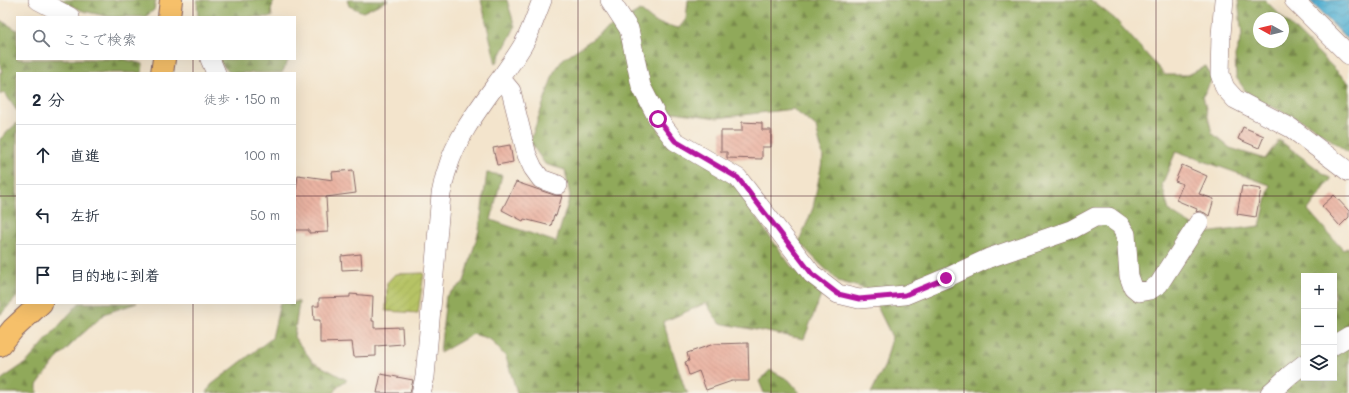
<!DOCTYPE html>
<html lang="ja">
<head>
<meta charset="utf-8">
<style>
  :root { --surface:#fff; --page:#f6f6f7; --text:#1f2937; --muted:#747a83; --line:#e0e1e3 }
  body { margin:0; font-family:Mali,"Klee One",sans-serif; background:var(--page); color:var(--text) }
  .controls { position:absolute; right:12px; bottom:12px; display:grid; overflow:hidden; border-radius:0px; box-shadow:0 4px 16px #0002 }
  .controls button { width:36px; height:36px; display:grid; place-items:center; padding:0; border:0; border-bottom:1px solid var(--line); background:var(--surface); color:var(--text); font:20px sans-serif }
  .compass { position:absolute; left:1253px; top:12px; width:36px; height:36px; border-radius:50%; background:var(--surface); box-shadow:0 4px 16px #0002; rotate:278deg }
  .stop { position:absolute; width:12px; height:12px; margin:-9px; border:3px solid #b5179e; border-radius:50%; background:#fff }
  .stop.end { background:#b5179e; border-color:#fff; box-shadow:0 1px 4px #0008 }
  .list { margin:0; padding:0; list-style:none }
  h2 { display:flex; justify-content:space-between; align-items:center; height:52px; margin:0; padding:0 16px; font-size:17px }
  h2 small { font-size:13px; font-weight:400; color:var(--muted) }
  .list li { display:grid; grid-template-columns:26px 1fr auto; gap:12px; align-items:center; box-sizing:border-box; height:60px; padding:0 16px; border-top:1px solid var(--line) }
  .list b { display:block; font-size:15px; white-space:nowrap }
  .list em { font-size:13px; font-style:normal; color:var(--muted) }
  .icon { flex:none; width:22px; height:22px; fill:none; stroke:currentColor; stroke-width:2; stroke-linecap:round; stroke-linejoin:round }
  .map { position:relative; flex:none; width:1349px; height:393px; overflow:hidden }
  .search { position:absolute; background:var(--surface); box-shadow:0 4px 16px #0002; left:16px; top:16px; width:280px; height:44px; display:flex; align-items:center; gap:10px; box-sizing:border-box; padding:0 14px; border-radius:0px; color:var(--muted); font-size:15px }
  .panel { position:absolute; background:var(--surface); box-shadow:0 4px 16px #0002; left:16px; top:72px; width:280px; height:232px; border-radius:0px }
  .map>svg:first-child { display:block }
  .forest { fill:url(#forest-firs); stroke:#6d6442; fill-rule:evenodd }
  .garden { fill:url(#garden-furrows); stroke:#807148 }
  .water { fill:url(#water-waves); stroke:#506880 }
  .building { fill:url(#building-back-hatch) }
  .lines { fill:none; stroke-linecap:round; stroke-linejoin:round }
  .minor-casing { stroke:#856463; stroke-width:20 }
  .major-casing { stroke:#856463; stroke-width:24 }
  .minor { stroke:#fff; stroke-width:19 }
  .major { stroke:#f6c06b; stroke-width:22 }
  .route { stroke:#b5179e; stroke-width:5 }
  .grid { fill:none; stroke:#4a1f2b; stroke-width:1; stroke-opacity:0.55 }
</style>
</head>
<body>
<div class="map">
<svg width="1349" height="393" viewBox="0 0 1349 393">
  <defs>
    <pattern id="forest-firs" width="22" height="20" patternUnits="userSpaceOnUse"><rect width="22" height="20" fill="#90a95a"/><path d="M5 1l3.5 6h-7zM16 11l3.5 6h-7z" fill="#78894b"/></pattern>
    <pattern id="garden-furrows" width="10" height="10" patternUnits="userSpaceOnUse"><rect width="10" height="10" fill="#b6c365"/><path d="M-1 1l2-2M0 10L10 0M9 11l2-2" fill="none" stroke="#9ea758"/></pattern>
    <pattern id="water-waves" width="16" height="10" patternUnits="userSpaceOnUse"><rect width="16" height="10" fill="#57b2d4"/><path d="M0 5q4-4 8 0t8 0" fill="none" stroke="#4a90ac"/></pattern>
    <pattern id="building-back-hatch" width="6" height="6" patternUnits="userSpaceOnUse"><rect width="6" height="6" fill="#eab4a3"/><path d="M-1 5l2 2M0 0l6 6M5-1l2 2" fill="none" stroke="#ca9a8c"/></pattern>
  </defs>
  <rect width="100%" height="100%" fill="#f7f3e8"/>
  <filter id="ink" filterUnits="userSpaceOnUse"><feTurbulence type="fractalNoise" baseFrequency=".025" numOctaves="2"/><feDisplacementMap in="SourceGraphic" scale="8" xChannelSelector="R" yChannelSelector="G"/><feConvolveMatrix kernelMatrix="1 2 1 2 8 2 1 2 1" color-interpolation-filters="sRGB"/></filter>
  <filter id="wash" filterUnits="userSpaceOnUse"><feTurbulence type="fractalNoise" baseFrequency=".012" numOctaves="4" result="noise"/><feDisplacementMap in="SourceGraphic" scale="16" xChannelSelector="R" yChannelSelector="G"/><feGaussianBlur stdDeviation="0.9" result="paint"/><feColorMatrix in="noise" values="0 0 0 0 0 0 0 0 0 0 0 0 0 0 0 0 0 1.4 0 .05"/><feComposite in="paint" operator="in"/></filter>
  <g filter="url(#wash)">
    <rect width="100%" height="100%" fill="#f3e4cc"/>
    <path class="forest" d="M60,0h96l-2,10 -9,7h-35l-27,-6z
      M197,0h77l-3,10 1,7h-74z
      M347,0h41l-25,12 -14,-6z
      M481,0h26l8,27 -19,37z
      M688,0h403l24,19 50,56h23l18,-9 6,13 -9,17 9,37 18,15 35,11 14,-19 52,39 -23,31 35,40 6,-3v146h-478l14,-28 7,-28 -23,-47 -31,-9 -20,-19 -19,-20 14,-34 10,-51 -7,-30 -23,-18 -76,9 -43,-6 -16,19 73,48 22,34 38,53 31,27 -18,46 -85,-16 -13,-20 -43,19 22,67 3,4h-171l-11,-36 -16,-18 -17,-5 -33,19 6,-57 18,-14 15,-52 8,-57 15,2 -11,45 65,22 14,-46 -5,-26 -20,-6 -15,-22 24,-70 9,-13 47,-32 30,-17 16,13 23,5 7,-9zM1176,151l94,34 -10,41 -55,7 -36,-22 -7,-26zM1304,276h30v102h-30z
      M1238,0h27l18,18h-24v24h24v-24l66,65v70l-40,-29 -47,-22 -15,-9 -11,-16 -1,-21 7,-21z
      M0,20l17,10v29h106l20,5 -1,9h-125v38l-13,-19 -4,3v-23l2,1 -2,-9z
      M217,59h72l-7,14h-50l-6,-4z
      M17,123v174l-17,18v-176z
      M295,301l4,1 -5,35 19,25 34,18 -8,5 -5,8h-127l4,-8 61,-47 8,-35h15z
      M79,303h58l-31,10 -26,23 -25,25 -18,24v8h-37v-11l2,-3 25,-17z
      M770,370l19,10 11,13h-36l-5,-12z"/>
    <path class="garden" d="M424,273l-6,40 -32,-2 1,-28 8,-9z"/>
    <path class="water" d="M1309,0h40v41z"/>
    <g id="blocks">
      <path class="building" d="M742,122l20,1v7h9v17h-9v12l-35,-1v-6h-6v-21h21z
        M1243,127l21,9 -5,12 -21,-9z
        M510,145l3,17 -16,3 -4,-17z
        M1182,165l25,11 -8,18 15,5 -5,17 -4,-3 -5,-2 -4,1 1,-3 -21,-9 7,-16 -8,-3z
        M353,170l3,23 -30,4 2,35 -19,1v-3h-14v-30l3,-25 35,5 -1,-8z
        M516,182l38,13 8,1 -6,20 -2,-1 -3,11 -27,-7 -1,2 -21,-11z
        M1242,186l19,3 -5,28 -19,-3z
        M1334,195l15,16v6l-9,9 -18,-20z
        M361,254l1,15 -20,1 -1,-14z
        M350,294l23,2 -1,25h2v7l28,-1 1,17 -27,2v10l-22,1 -2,-15 -32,1v-23h-6l-1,-14h6v-8l31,-1z
        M748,343l1,38h-17l-26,9 -7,-19 -10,4 -4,-13 4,-1 -2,-8 27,-9z
        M381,374l32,6 -3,13h-33z"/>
    </g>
  </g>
  <g filter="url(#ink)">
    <use href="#blocks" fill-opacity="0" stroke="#856463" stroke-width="1"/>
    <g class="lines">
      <defs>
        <path id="minor" d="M38,0l32,17
          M610,0l19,29 12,57 17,33 17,22 63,37 74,96 26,20 21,5 46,-4 41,-17 43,-20 82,-28 24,-13h14l11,8 6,9 3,42 4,11 6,5 11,-2 9,-6 40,-62
          M1224,0l-3,35 -1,39 5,14 10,11 56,29 58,44
          M1294,0l55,55
          M210,59l6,14
          M501,79l10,12 16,64 6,13 8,11 17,6
          M1334,345l15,-9
          M421,393l4,-16 16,-183c2,-8 3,-16 6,-24 12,-44 53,-86 76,-125 8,-14 13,-30 19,-45
          M1270,393l20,-18 14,-11"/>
        <path id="major" d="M169,17l2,-17
          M162,73l2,-14
          M0,345l13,-16 28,-26"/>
      </defs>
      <use href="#minor" class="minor-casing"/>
      <use href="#major" class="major-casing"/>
      <use href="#minor" class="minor"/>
      <use href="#major" class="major"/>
    </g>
  </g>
  <g class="lines" filter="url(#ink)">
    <path class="route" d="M658,119l17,22 63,37 74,96 26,20 21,5 46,-4 41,-17"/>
  </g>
  <path class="grid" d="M193,0v17M385,0v393M578,0v393M771,0v393M964,0v393M1156,0v393M193,59v14M0,196h17M295,196h1054M193,303v90"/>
</svg>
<div class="controls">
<button>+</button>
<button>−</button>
<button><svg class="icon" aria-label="layers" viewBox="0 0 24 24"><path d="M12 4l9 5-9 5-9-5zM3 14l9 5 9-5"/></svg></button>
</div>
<svg class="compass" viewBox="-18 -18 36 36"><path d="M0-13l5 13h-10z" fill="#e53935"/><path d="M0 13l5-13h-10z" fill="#747a83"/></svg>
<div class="stop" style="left:658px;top:119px"></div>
<div class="stop end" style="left:946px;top:278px"></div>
<div class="search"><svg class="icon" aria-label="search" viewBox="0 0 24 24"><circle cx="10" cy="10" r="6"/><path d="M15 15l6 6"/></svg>ここで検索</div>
<section class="panel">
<h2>2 分<small>徒歩 · 150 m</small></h2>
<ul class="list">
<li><svg class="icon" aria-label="ahead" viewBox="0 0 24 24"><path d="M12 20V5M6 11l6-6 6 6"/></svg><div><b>直進</b></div><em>100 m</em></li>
<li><svg class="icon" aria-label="left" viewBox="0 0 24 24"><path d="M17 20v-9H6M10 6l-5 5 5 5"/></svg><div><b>左折</b></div><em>50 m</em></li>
<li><svg class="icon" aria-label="arrive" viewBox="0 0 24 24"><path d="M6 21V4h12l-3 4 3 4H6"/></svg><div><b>目的地に到着</b></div></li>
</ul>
</section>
</div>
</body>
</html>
